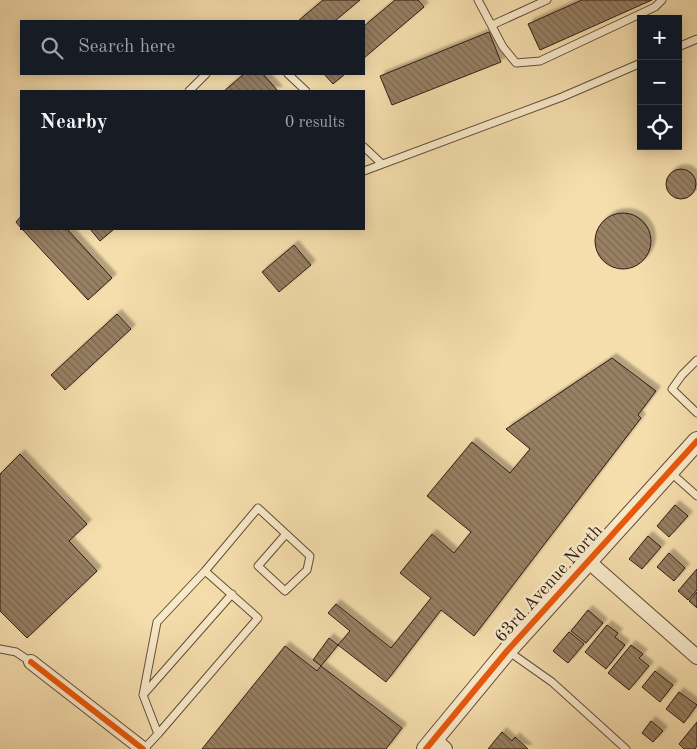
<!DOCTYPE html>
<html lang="en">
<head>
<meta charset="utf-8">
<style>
  :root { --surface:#171b24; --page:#242831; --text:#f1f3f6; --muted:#9ea1a6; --line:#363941 }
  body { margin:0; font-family:"Old Standard TT",serif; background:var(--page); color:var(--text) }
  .controls { position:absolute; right:15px; top:15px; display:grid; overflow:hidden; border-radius:0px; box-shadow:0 2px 12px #0003 }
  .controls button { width:45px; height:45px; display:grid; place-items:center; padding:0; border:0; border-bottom:1px solid var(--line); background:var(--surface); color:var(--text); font:25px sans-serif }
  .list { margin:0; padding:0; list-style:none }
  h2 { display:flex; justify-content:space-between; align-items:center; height:65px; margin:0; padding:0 20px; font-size:21px }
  h2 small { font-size:16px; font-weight:400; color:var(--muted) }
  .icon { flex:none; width:28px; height:28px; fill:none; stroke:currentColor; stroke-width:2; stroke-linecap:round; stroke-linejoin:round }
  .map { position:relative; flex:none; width:697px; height:749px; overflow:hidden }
  .search { position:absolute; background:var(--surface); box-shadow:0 2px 12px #0003; left:20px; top:20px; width:345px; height:55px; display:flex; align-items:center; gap:12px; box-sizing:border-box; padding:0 18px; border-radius:0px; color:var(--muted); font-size:19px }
  .panel { position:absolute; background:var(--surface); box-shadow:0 2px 12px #0003; left:20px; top:90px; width:345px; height:140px; border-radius:0px }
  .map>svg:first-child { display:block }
  .building { fill:url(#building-back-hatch); stroke:#321c13; filter:url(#shadow) }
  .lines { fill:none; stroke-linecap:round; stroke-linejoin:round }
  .service-casing { stroke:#634c39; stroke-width:9 }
  .minor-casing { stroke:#634c39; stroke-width:16 }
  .tertiary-casing { stroke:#634c39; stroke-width:20 }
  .service { stroke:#f8e9c9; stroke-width:7 }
  .minor { stroke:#f8e9c9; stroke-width:14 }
  .tertiary { stroke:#f8e9c9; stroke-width:18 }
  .cycleway-casing { stroke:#f8e9c9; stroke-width:9 }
  .cycleway { stroke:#e8590c; stroke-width:6 }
  .labels { text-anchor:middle; stroke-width:5; stroke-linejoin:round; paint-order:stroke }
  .street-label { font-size:18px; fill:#321c13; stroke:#f8e9c9 }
</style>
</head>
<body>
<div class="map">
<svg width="697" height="749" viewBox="0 0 697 749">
  <defs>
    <pattern id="building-back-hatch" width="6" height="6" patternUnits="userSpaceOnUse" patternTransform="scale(1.25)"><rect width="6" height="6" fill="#978063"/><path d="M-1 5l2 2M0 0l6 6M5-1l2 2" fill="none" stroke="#7c6850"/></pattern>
    <filter id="shadow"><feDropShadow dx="4.5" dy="-4.5" stdDeviation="1" flood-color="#0004"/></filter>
  </defs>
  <rect width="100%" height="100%" fill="#f5ddac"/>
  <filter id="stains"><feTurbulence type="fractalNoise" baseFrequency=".004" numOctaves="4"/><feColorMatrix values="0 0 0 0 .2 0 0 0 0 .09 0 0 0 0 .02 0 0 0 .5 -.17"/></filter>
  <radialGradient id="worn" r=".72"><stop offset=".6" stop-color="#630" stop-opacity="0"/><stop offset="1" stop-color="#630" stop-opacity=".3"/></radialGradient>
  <path class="building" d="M323,0h37l-25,21h-37z
    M395,0h23l6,7 -60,51v-32z
    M582,0h70l-112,50 -12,-26z
    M489,32l12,30 -109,43 -12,-29z
    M244,74h19l15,17h-54z
    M324,74h21l-12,10z
    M666 184a15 15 0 1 1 30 0a15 15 0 1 1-30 0Z
    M595 241a28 28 0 1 1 56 0a28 28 0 1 1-56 0Z
    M21,216v12l-5,-6z
    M22,229h45l45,49 -24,22z
    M90,229h24l-14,12z
    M294,245l17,20 -32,27 -17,-20z
    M117,314l14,15 -66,61 -14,-15z
    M612,358l44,33 -18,24 3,3 -167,218 -33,-26 -55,72 -48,-37 12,-14 -22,-18 8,-9 55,44 40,-50 -31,-25 32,-39 22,19 17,-21 -44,-36 45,-54 38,31 20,-24 -24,-20z
    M20,454l67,70 -18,17 28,30 -70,67 -27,-27v-137z
    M675,505l13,11 -19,21 -12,-11z
    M648,536l13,11 -19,22 -13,-10z
    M669,553l16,15 -11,13 -17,-14z
    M697,569v21l-9,10 -10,-9z
    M697,592v16l-8,-7z
    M588,610l15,13 -17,20 -15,-12z
    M607,625l11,8 -3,4 10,8 -19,24 -21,-17z
    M569,632l15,12 -16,19 -15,-12z
    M329,638l9,7 -17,21 -8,-6z
    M631,645l12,9 -4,4 10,8 -20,24 -21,-17z
    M285,646l32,25 4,-5 81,62 -16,21h-184z
    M655,671l18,14 -13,17 -18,-15z
    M679,692l18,13 -13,18 -18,-14z
    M651,721l12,10 -10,11 -11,-9z
    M697,722v24l-2,3h-11l-5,-5z
    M502,732l10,9 3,-4 13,12h-40z"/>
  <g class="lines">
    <defs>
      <path id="service" d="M478,0l25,47 13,16 24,-2 115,-54 7,-7
        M492,25l55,-25
        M678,47l19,-8
        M288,74l18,17
        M189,91l17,-17
        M364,147l17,16
        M364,171l198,-74 79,-34
        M697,360l-15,15 -10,14 25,24
        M669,471l28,25
        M205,571l53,-63 52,48 -3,14 -22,21 -27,-25 28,-32
        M0,649l16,3 15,10
        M508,651l44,31 74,67
        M143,695l89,-101
        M144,749l14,-15 100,-116 -53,-47 -48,51 -14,73 15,39"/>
      <path id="minor" d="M588,561l109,96
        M31,662l112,87
        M434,739l11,10"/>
      <path id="tertiary" d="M426,749l81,-98 190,-210"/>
    </defs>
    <use href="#service" class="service-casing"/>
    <use href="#minor" class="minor-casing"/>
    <use href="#tertiary" class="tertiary-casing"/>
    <use href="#service" class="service"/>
    <use href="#minor" class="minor"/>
    <use href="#tertiary" class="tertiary"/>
    <defs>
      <path id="cycleway" d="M31,662l112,87
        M426,749l81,-98 190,-210"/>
    </defs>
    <use href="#cycleway" class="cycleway-casing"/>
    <use href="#cycleway" class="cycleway"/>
  </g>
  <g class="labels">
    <g class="street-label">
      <text transform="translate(548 583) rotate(-48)" y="6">63rd Avenue North</text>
    </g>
  </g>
  <rect width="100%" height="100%" filter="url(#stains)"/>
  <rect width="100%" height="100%" fill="url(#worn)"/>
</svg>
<div class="controls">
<button>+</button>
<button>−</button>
<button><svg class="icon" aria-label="locate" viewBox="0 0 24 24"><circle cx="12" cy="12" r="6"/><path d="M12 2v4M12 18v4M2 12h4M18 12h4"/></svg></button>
</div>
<div class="search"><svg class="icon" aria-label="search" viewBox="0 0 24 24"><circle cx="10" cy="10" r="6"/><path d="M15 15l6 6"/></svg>Search here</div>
<section class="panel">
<h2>Nearby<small>0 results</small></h2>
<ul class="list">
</ul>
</section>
</div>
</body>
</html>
